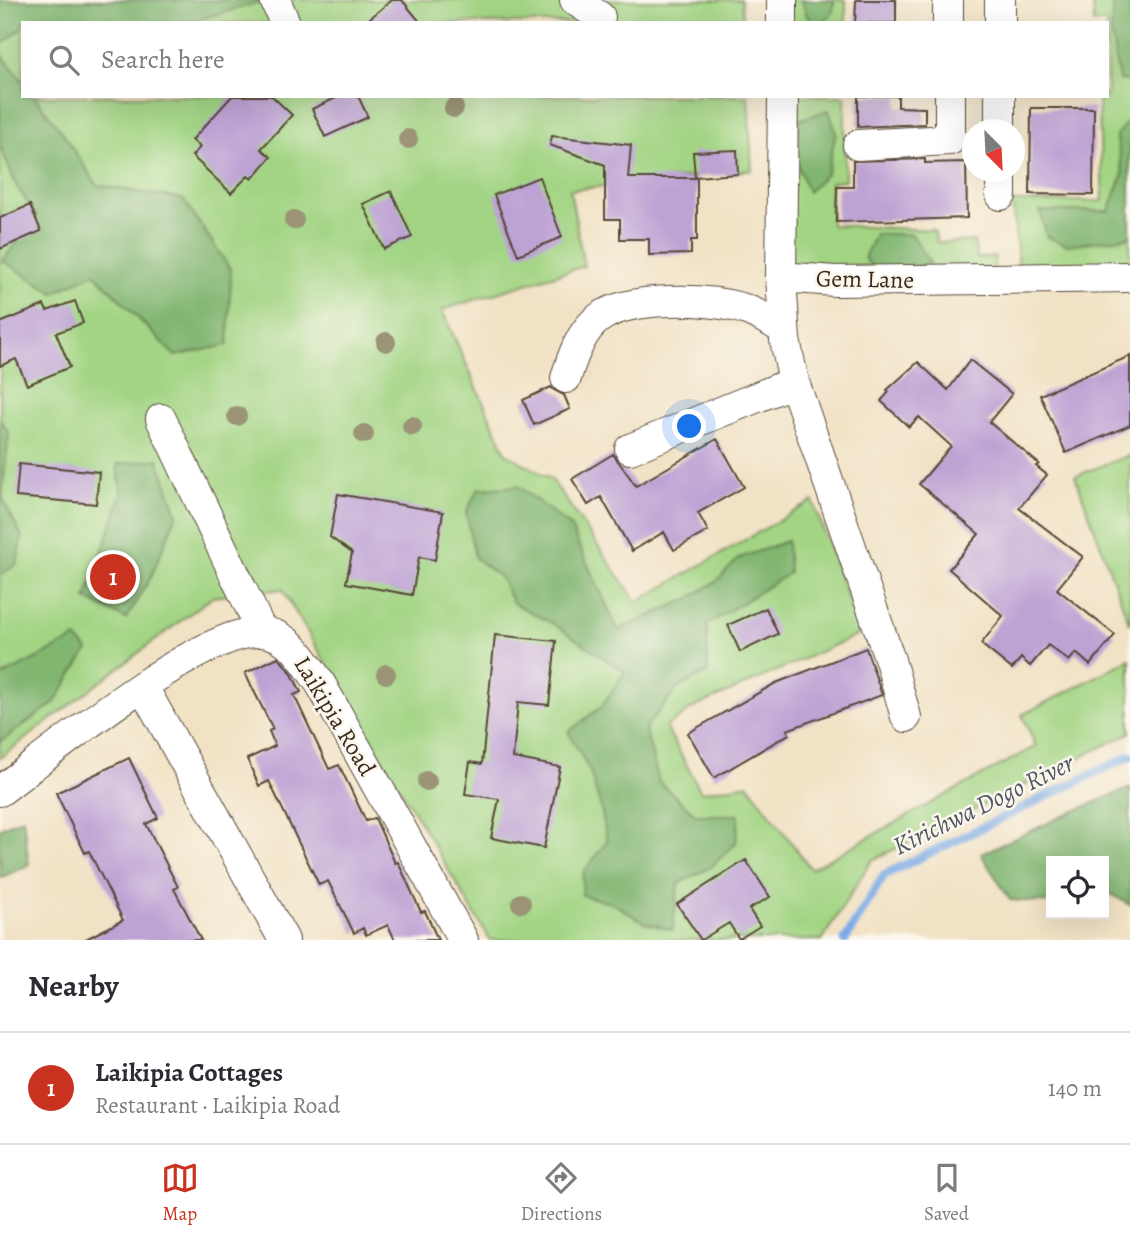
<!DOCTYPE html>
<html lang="en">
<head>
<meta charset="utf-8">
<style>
  :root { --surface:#fff; --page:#f7f7f7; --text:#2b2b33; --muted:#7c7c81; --line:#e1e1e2; --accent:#c8321e }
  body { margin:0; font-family:Alegreya,serif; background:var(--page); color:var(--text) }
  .controls { position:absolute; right:21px; bottom:21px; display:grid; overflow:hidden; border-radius:0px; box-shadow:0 7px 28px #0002 }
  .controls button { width:63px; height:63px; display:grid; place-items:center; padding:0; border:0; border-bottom:2px solid var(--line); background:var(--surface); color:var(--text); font:35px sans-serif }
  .compass { position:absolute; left:962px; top:119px; width:63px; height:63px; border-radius:50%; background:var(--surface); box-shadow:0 7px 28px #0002; rotate:156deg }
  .you { position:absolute; left:690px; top:427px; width:24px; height:24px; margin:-18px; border:5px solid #fff; border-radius:50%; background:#1a73e8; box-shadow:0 0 0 10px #1a73e833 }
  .badge { display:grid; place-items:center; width:46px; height:46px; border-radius:50%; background:var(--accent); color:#fff; font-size:23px; font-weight:700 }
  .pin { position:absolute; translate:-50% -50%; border:4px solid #fff; box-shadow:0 2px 7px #0006 }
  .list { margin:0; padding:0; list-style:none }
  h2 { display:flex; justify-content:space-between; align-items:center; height:91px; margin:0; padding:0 28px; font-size:30px }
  h2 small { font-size:23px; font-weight:400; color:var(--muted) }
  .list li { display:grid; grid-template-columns:46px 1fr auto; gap:21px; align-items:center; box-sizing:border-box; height:112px; padding:0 28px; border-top:2px solid var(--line) }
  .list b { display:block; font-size:26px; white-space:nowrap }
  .list p { margin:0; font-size:23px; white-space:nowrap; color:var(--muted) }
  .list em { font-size:23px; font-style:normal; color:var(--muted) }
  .icon { flex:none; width:38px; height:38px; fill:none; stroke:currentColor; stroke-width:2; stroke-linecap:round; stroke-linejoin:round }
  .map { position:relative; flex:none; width:1130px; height:940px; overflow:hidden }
  .search { position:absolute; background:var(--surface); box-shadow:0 7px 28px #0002; left:21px; right:21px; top:21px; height:77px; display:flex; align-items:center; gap:18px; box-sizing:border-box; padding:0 24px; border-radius:0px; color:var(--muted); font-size:26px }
  .sheet { height:203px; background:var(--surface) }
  nav { display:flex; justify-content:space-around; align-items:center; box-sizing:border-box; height:98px; border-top:2px solid var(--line); background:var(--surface); font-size:19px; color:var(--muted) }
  nav a { display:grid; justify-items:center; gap:4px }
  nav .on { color:var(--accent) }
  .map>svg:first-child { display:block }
  .green { fill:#a2d483; stroke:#6e7f50; stroke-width:2 }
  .forest { fill:#81b671; stroke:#5e7048; stroke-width:2 }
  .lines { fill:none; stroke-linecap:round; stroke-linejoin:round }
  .stream { stroke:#7babe6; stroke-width:9 }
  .building { fill:#bda2d4 }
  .minor-casing { stroke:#564637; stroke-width:32 }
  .minor { stroke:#fff; stroke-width:30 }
  .tree { fill:#9b9477 }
  .labels { text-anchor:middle; stroke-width:5; stroke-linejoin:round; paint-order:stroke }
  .street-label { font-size:24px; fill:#3b2a1e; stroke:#fbf7ec }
  .water-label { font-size:26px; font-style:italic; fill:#515764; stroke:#fbf7ec }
</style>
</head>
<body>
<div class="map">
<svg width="1130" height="940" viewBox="0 0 1130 940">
  <rect width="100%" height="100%" fill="#fbf7ec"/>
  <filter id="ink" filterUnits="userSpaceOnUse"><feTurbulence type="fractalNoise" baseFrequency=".0143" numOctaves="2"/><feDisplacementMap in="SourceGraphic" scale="14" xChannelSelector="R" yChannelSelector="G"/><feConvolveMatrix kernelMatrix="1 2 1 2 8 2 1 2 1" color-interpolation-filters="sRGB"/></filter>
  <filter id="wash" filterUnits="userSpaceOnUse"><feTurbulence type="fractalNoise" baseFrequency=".00686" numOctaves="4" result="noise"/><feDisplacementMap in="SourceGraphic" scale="28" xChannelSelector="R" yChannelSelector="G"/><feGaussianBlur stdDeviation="1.57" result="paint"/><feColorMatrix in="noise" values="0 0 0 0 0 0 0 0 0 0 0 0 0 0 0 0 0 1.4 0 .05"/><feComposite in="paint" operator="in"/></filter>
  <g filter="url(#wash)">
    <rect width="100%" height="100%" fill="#f1e2c5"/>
    <path class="green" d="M0,0h741l2,23h-720v73h725l4,74 -182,20 14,76 -142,44 64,143 46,27 85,122 176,-101 47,133 -167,74 -27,19 35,65 47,-8 63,85 225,-123 -14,-31 108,-56v74l-258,127 -50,80h-332l-208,-351 -70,8 -212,161z
      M785,0h61v23h-61z
      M1093,0h37v263l-111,6 -7,-67 91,-1 -5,-105h9v-73h-13z
      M786,96h59v84l-14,2v43l103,5 3,13 37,-2 3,17 18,-1 -2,16 -206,-1z
      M1130,455v170l-55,-149z"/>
    <path class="forest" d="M0,0h267l-80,23h-148l-6,-4 -5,4h-5v4l-23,19z
      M801,0h33l-1,11 -10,12h-13z
      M1114,0h16v81l-11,-1 -8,-48z
      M0,52l23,30v14h11l28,36 35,53 86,14 48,71 -3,75 -53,11 -81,-83 -40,20 -51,-32 33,-46 -19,-28 -17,-41z
      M829,110l7,23 -9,40 -19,19 -13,-34 4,-38z
      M1130,119v118l-63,8 -20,-8 -7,-26h69l14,-37 -7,-39z
      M875,234h37l18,29 -23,8h-31l-12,-13z
      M0,420l9,12 -7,66 20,39 -5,27 -17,11z
      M158,459l19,55 -26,63 -25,42 -40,-20 36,-105 -5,-30z
      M518,486l52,40 48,104 70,-31 29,-18 22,-23 48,-17 2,32 -82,52 1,47 -30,16 -33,40 14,54 37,33h43l-3,28 -25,24 -33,17 -5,46 -28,-7 -31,-19 -32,-9 1,-22 24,-32 -6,-33 -11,-37 -22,-39 33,-25 24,-35 -73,-49 -39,-20 -13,-26 -25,-19 -9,-45 12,-24z
      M76,638l12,12 -34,53 -54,39v-65z
      M1130,788v117l-26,-15v-29h-53v42l-41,-3 -29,-46 93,-43z
      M23,818l6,47 -29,13v-50z"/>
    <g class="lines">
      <path class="stream" d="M845,940l39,-65 246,-119"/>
    </g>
    <g id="blocks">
      <path class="building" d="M392,0h10l19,23h-57z
        M856,0h40v23h-41z
        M232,96h40l20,19 -31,34 10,8 -19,22 -4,-3 -17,17 -39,-37 8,-9 -8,-7z
        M340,96h18l10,21 -43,20 -13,-28z
        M858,96h40v11l27,1v16l-67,3z
        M1031,108h63l-1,87 -63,-1z
        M552,136l79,9 -3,33h69v62h-6v14l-42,1v-16h-29v-20h-15v-54l-55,-20z
        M737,150l1,24 -43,3 -2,-25z
        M925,159v4l41,-1 1,56 -131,4 1,-35h16v-26z
        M539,177l23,60 -44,18 -24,-60z
        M391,191l21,46 -28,12 -21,-45z
        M30,205l11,26 -41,18v-31z
        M75,301l8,22 -27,10 14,34 -43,18 -11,-26 -16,7v-43l44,-18 3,6z
        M1130,356v69l-64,28 -26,-58z
        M970,360l42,34 -23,28 50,42 -3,2 11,9 -28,33 64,49 -26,32 58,46 -25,30 -14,-12 -7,8 -21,-16 -18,21 -9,-8 -9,11 -31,-25 22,-28 -54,-47 30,-35 -60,-50 32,-38 -32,-29 -10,10 -28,-26 8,-9 -2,-2 31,-28 30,28z
        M551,387l3,3 10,5 6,14 -36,16 -11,-25z
        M717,439l27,48 -46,26 10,18 -34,19 -10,-18 -32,19 -31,-54 -13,8 -16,-26 41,-25 23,32z
        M19,464l80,8 -3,32 -80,-7z
        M338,494l105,18 -8,48 -16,-3 -7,38 -66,-12 6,-30 -22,-16z
        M766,608l12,26 -38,18 -12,-27z
        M495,635l61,6 -7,64 -31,-3 -5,56 47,9 -16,81 -53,-10 8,-39 -34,-5 5,-32 12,2z
        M866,648l16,47 -95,35 2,4 -75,44 -26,-45 88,-50z
        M278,657l13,15 10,20 -7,3 35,74 10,-4 27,56 9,-3 20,45 3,-1 23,50 4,-1 13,29h-43l-7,-15 -22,10 -3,-7 -9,5 -26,-52 -9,4 -50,-104 -10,5 -12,-27 28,-13 -6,-15 4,-2 -28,-56z
        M129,758l29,60 -12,6 32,63 -4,2 27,51h-117l39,-20 -34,-69 -4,2 -29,-60z
        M746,860l24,37 -21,12 11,17 -21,13 -10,-16 -28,17 -24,-36z"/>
    </g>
  </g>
  <g filter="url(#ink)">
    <use href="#blocks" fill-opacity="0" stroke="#564637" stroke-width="2"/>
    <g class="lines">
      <defs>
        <path id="minor" d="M275,0l10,23
          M575,0l25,17
          M782,0v23
          M948,0v23
          M1000,0v23
          M783,96l-2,181 54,4 295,-4
          M1000,96v34
          M858,145l92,-5v-44
          M1001,172v23
          M781,277l4,63 9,42 96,278 16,57
          M566,378c6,-21 15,-47 33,-60 30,-22 108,-20 142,-10 15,4 30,14 43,21
          M161,419l101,213
          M630,449l164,-67
          M143,687l141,253
          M0,791c50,-38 203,-163 262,-159 28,2 43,30 58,51l143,257"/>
      </defs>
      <use href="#minor" class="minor-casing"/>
      <use href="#minor" class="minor"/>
    </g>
    <g class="tree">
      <circle cx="454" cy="108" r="10"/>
      <circle cx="408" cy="139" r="10"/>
      <circle cx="294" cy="220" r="10"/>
      <circle cx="386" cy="342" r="10"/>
      <circle cx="237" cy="416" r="10"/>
      <circle cx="412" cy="426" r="10"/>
      <circle cx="364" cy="434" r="10"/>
      <circle cx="386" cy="674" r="10"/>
      <circle cx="427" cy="781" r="10"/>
      <circle cx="521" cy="903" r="10"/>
    </g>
  </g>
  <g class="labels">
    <g class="street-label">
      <text transform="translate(865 279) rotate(1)" y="8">Gem Lane</text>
      <text transform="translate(335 716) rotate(59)" y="8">Laikipia Road</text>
    </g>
    <g class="water-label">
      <text transform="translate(983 804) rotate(-26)" y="9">Kirichwa Dogo River</text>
    </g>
  </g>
</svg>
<div class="controls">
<button><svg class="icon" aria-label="locate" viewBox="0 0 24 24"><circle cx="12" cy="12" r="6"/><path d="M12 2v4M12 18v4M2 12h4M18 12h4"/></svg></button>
</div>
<svg class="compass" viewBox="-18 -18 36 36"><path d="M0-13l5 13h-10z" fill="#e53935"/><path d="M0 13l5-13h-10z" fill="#7c7c81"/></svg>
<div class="you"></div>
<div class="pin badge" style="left:113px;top:577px">1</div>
<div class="search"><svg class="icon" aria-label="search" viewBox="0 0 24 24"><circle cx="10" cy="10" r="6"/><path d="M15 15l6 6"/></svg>Search here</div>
</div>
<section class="sheet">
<h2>Nearby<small></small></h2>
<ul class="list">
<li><span class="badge">1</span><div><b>Laikipia Cottages</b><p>Restaurant · Laikipia Road</p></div><em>140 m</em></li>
</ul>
</section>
<nav>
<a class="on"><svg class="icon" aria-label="map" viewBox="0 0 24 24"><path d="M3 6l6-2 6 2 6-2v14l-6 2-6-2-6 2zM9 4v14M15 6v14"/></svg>Map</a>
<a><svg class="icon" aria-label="directions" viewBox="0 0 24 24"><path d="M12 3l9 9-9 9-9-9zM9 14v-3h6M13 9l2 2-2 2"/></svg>Directions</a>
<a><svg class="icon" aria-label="saved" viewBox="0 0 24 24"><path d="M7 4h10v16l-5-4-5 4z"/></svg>Saved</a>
</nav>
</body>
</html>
